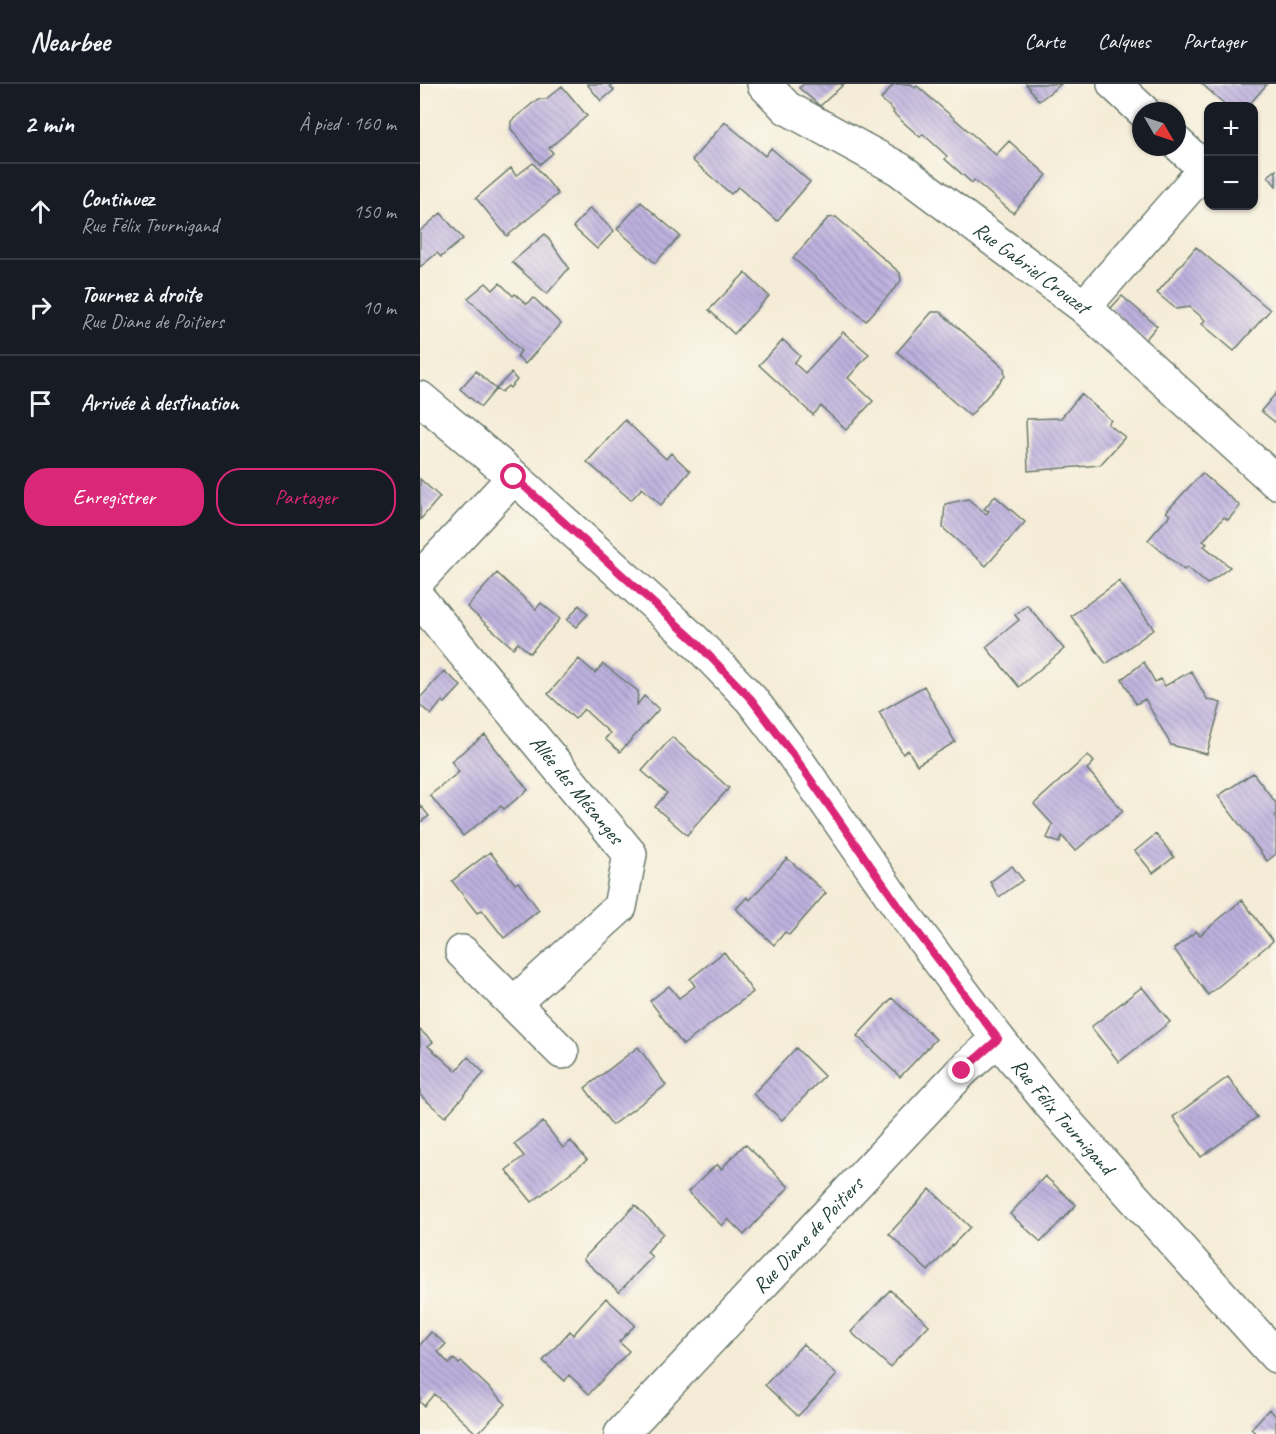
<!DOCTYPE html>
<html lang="fr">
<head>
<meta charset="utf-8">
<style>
  :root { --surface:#171b24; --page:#242831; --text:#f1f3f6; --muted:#9ea1a6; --line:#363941; --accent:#db2777 }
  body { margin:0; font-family:Caveat,sans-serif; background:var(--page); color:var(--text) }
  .controls { position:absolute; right:18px; top:18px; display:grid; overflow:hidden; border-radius:12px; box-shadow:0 2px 4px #0004 }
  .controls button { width:54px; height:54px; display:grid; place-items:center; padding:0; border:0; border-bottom:2px solid var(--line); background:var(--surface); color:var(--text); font:30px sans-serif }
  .compass { position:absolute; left:712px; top:18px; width:54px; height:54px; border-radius:50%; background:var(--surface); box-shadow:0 2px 4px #0004; rotate:129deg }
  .stop { position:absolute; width:18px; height:18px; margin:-14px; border:4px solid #db2777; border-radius:50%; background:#fff }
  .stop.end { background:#db2777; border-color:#fff; box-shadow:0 2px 6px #0008 }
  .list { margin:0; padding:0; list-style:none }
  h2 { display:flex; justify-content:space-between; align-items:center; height:78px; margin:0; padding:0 24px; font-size:26px }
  h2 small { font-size:20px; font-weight:400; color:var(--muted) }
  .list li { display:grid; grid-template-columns:39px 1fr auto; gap:18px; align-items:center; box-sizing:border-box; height:96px; padding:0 24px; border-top:2px solid var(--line) }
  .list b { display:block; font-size:22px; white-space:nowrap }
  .list p { margin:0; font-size:20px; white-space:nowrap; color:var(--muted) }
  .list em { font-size:20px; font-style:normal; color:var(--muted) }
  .actions { display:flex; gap:12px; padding:18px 24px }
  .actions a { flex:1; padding:14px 0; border:2px solid var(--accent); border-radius:24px; text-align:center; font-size:21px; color:var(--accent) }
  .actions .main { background:var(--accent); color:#fff }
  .icon { flex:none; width:33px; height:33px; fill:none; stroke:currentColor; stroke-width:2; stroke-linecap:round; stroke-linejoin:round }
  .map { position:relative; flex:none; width:856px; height:1350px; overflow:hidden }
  header { display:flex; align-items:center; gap:36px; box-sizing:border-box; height:84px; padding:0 30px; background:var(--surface); border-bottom:2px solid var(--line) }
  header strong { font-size:28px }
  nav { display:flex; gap:33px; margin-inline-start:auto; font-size:21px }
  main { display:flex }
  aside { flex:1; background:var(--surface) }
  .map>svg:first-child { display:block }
  .building { fill:url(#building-back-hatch) }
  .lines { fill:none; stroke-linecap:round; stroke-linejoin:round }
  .street-casing { stroke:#6a7a6d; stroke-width:36 }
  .street { stroke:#fff; stroke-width:33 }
  .route { stroke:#db2777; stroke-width:8 }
  .labels { text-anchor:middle; stroke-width:6; stroke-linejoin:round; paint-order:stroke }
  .street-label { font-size:21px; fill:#1f3d34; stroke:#fbf7ec }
</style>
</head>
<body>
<header>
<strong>Nearbee</strong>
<nav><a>Carte</a><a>Calques</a><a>Partager</a></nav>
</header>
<main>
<aside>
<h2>2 min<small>À pied · 160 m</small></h2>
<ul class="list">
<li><svg class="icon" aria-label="ahead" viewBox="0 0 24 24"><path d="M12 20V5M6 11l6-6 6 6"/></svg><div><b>Continuez</b><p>Rue Félix Tournigand</p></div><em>150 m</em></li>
<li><svg class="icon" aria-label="right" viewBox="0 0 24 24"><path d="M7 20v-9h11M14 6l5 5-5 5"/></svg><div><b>Tournez à droite</b><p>Rue Diane de Poitiers</p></div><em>10 m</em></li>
<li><svg class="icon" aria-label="arrive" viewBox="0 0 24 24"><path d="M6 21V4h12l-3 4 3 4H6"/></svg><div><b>Arrivée à destination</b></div></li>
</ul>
<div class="actions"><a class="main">Enregistrer</a><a>Partager</a></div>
</aside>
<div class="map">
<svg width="856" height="1350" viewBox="0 0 856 1350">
  <defs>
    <pattern id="building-back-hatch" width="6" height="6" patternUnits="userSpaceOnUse" patternTransform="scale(1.5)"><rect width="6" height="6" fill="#bdb1de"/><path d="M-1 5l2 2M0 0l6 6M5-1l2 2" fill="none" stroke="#9991b5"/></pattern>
  </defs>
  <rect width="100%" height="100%" fill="#fbf7ec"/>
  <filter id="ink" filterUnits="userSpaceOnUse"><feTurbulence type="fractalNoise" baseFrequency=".0167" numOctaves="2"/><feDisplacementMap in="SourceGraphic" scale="12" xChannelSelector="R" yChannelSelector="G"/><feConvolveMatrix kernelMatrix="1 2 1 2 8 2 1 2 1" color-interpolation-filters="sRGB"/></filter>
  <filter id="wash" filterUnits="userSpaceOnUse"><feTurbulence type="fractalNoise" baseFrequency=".008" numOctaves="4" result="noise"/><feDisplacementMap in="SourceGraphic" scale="24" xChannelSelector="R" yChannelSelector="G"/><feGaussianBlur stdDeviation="1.35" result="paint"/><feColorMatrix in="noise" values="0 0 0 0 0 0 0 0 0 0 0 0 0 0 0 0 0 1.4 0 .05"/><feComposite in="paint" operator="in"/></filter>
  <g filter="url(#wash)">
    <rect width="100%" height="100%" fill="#f4ecd6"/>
    <g id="blocks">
      <path class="building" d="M167,0h26l-3,2 4,4 -13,11z
        M384,0h40l-24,22 -21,-18z
        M474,0h17l4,4 2,-2 79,69 13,-14 38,34 -34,38 -39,-33 -2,3 -27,-24 2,-3 -24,-22 -3,3 -27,-24 1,-2 -13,-12z
        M606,0h35l-22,17z
        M782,0h65l-19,22h-21z
        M142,2l25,30 -38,32 4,5 -13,11 -29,-35v-8l27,-22h8z
        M305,38l40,34 6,-8 39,34 -33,39 -39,-34 -7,7 -39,-34z
        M113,79l25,31 -51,42 -31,-38 35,-30 5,8z
        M856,86v16l-8,-10z
        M221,118l39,34 -25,27 -38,-34z
        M170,124l24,23 -17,18 -24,-22z
        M21,129l22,26 -22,18 -4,-4 -17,14v-36z
        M416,133l64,56 1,8 -35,40 -73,-63 35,-40z
        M125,150l24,34 -22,26 -35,-32z
        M776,163l74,63 -36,41 -32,-27 3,-4 -15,-13 -14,2 -19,-16z
        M325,189l24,23 -35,38 -25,-24z
        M66,199l7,7 7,-7 13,13 2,-2 12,10 7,-6 27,26 -36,40 -8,-8 4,-5 -53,-53z
        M702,212l35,30 -12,14 -35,-31z
        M512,228h8l64,56 1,8 -35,40 -73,-64z
        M423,248l26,22 -21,24 25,23 -27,29 -25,-24 -8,9 -54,-50 24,-25 17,16 -6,7 11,10z
        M56,287l20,18 15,-16 6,7 -7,8 -2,-2 -7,6 -5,-3 -15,18 -21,-18z
        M856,309v30l-15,-12z
        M661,310l30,26 -3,4 17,13 -25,28 -72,6 -2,-52 35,-1z
        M205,336l41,39 5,-6 19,18 -29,34 -19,-17 -11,12 -44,-38z
        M782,389l38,33 -12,14 -4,-3 -21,24 4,3 -3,2 26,21 -23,17 -20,-17 -3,3 -36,-30 22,-25 -4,-3z
        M0,395l20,18 -20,23z
        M575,412l30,26 -39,44 -43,-38 2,-24 23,-5 18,15 3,-3 -5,-2z
        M77,489l39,36 5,-6 19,16 -30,34 -12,-10 -5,5 -46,-41z
        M699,497l35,48 -48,35 -35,-48z
        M159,521l9,9 -12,13 -9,-7z
        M607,521l37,44 -45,38 -33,-40 33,-27 -4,-5z
        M159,575l16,14 8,-9 35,27 -1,14 7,-9 15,13 -39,43 -15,-13 5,-6 -21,-19 -5,-5 -9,10 -27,-25z
        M724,578l11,20 6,-3 4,7 26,-15 16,28 14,4 -14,51 -36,-9 -26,-46 -9,5 -14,-25z
        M24,587l17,15 -16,17 -3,-2 -11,14 -11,-10v-7z
        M504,602l31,56 -38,23 -9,-15 -5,4 -24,-42z
        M65,651l43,55 -24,19 -3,-3 -38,30 -33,-41 29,-23 -8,-11z
        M252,653l57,51 -42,47 -32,-28 12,-14 -25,-22z
        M668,671l6,7 -7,7 36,42 -48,40 -13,-15 -3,7 -12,-5 6,-13 -19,-21z
        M833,689l23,30v51l-9,7 -49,-65z
        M0,721l9,11 -9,6z
        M736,750l18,23 -21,16 -18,-22z
        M70,768l25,32 3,-2 21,28 -35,28 -22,-28 -5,3 -25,-32z
        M367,774l39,35 -37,42 -4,-3 -11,13 -38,-36 11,-12 3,3z
        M592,782l11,14 -24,17 -9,-15z
        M822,816l31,41 -65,54 -34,-46 22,-18 4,4z
        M304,868l29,40 -70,53 -33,-44 19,-15 10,12 16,-12 -5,-7z
        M722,903l28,35 -51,40 -28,-35z
        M472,914l44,41 -36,38 -43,-41z
        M0,946l13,12 -5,4 28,25 12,-14 16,16 -39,44 -25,-22z
        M218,963l28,38 -54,40 -27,-37z
        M376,964l28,28 -42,44 -29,-26z
        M808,993l29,40 -56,40 -28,-40z
        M123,1038l20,26 8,-7 16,19 -55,42 -26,-32 18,-14 -10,-12z
        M325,1060l44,43 -45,48 -16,-16 -6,7 -34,-34 29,-28 4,5z
        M625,1092l31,29 -35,37 -31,-28z
        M510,1105l40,38 -42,44 -39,-37z
        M215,1121l28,28 -16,19 5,5 -33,35 -36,-33z
        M470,1206l39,35 -39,42 -39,-35z
        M186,1214l29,27 -16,17 10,9 -40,43 -20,-19 -4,6 -22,-20 27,-30 3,4z
        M11,1248l15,12 -8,8 11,12 5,-5 5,5 3,-2 44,42 -29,30 -43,-40 -10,12 -4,-4v-57z
        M383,1260l34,31 -39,41 -33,-31z
        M849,1325l7,7v18h-19l-6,-5z"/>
    </g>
  </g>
  <g filter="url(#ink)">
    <use href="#blocks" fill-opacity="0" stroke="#6a7a6d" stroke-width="1.5"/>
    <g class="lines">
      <defs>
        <g id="street">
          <path id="s1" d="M344,0l23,24 112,61 185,138 192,175"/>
          <path d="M694,0l29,27"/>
          <path d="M664,223l121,-138 -28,-26"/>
          <path id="s2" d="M0,314l94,79 180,163 57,59 41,54 115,165 91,121 53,66 225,251"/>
          <path d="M0,494l94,-101"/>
          <path id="s3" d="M0,516l210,254 -10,53 -106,96"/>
          <path d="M42,868l100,100"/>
          <path id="s4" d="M201,1350l341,-363 36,-32"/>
        </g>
      </defs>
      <use href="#street" class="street-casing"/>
      <use href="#street" class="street"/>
    </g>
  </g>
  <g class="lines" filter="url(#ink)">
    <path class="route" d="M94,393l180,163 57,59 41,54 115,165 91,121 -36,32"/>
  </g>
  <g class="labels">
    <g class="street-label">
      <text dy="7" stroke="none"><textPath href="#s1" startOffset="326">Rue Gabriel Crouzet</textPath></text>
      <text dy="7" stroke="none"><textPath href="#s3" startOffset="246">Allée des Mésanges</textPath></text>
      <text dy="7" stroke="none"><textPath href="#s2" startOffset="969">Rue Félix Tournigand</textPath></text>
      <text dy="7" stroke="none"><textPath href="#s4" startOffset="273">Rue Diane de Poitiers</textPath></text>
    </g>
  </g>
</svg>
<div class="controls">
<button>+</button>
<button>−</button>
</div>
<svg class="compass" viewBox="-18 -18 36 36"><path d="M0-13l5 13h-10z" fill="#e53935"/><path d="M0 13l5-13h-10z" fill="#9ea1a6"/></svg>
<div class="stop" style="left:94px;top:393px"></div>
<div class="stop end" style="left:542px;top:987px"></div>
</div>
</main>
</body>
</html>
